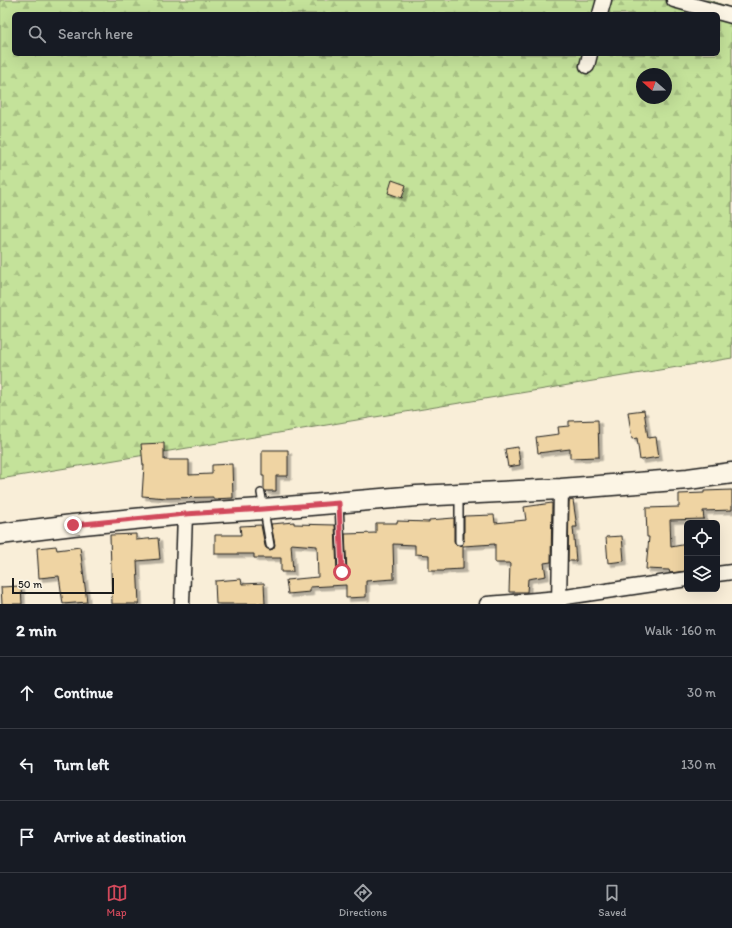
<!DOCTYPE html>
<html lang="en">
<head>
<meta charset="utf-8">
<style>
  :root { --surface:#171b24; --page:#242831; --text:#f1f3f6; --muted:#9ea1a6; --line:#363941; --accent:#d1495b }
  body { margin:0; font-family:Itim,sans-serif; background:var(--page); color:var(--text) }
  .controls { position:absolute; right:12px; bottom:12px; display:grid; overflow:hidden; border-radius:6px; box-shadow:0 4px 16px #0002 }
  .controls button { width:36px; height:36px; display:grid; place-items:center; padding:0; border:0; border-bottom:1px solid var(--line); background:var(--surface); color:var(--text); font:20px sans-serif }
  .compass { position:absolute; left:636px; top:68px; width:36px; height:36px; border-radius:50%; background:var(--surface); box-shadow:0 4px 16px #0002; rotate:290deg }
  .scale { position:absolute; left:12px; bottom:10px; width:102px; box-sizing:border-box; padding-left:4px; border:2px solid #1c1c1c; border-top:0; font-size:11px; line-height:14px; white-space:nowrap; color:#1c1c1c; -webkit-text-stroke:3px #fcf5e5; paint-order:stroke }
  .stop { position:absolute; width:12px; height:12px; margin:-9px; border:3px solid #d1495b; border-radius:50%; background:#fff }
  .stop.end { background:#d1495b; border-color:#fff; box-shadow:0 1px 4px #0008 }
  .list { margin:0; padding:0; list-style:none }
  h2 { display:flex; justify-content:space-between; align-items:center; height:52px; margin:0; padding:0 16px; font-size:17px }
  h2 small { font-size:13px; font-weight:400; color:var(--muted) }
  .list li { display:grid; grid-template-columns:26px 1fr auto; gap:12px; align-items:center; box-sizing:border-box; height:72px; padding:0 16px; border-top:1px solid var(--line) }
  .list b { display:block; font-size:15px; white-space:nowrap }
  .list em { font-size:13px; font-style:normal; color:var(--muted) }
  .icon { flex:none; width:22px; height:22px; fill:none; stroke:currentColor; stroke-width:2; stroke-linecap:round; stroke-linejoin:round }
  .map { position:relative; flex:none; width:732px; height:604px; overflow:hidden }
  .search { position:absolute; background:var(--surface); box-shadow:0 4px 16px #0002; left:12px; right:12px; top:12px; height:44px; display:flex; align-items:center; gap:10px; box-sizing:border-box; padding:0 14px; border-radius:6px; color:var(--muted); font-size:15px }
  .sheet { height:268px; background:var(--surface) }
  nav { display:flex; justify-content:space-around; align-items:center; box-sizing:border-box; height:56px; border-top:1px solid var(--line); background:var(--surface); font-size:11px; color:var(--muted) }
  nav a { display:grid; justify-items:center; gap:2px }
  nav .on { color:var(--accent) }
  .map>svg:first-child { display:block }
  .forest { fill:url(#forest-firs); stroke:#707f5b; fill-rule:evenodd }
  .building { fill:#efd4a3; stroke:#1c1c1c; filter:url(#shadow) }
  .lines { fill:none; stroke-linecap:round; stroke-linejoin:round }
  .lane-casing { stroke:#1c1c1c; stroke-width:10 }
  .street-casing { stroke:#1c1c1c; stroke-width:17 }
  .secondary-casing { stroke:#1c1c1c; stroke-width:23 }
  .lane { stroke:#fcf5e5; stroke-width:7 }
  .street { stroke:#fcf5e5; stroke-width:14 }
  .secondary { stroke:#fcf5e5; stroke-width:20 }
  .route { stroke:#d1495b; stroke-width:5 }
</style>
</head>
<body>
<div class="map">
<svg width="732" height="604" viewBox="0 0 732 604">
  <defs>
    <pattern id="forest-firs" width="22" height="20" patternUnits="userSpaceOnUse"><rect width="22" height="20" fill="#c4e29a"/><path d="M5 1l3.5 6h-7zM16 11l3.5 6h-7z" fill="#a8c184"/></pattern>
    <filter id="shadow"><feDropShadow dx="3.5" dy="3.5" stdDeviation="0" flood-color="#0004"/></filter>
  </defs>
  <rect width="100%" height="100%" fill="#f9eed8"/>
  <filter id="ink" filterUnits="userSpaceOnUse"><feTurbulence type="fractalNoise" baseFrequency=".025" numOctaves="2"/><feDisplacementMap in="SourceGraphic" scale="8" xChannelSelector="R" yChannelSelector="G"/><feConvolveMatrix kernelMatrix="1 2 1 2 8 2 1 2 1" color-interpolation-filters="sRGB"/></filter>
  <g filter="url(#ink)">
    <path class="forest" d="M0,0h709l23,8v350l-732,121zM14,14h704v40h-704zM642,74h24v24h-24z"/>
    <path class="building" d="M392,180l14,5 -4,13 -14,-5z
      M644,410l4,28 8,-1 3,20 -19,3 -3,-22 -5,1 -4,-27z
      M598,420l1,37 -29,1v-9l-32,4 -2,-16 23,-3 -1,-7 11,-1v-5z
      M164,443v17h25v15l23,-1v-9l20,-1 1,34 -20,1v-2l-46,1 -25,-2 2,-31h-1l-2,-21z
      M518,447l2,18 -12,2 -3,-18z
      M262,450h26v26h-12v15h-11l-1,-2v-13h-2z
      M732,490v20l-29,1 1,8 -34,1 1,27 16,-3v27l-17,2 -1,-3 -23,-1 3,-32h-2l-1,-29 33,-1v-13l25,-1v-2z
      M573,500l4,27h-4l3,34h-8l1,-60z
      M552,503l-1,59 -7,1 2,13 -18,3 -1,13h-18l1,-29h-15v-19l-32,2v23l-19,1 -1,1h-14v-16l-14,-1v-9l-22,-1 1,35 -28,2v16l-20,1v-13l-36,2v5l-22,2 -2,-14 32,-3 -1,-31 -26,-2 2,28h-12v-14h-27v-4h-39v-19h26l-1,-9 21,-1 4,21 1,2 4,2 3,-1 2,-4 -4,-21 23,-2v2l41,1 2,47 2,4 4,1 3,-2 1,-3 -2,-38 31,-1v-10h21v-2l32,1v-2l25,-2v23l2,4 3,1 3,-1 2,-4v-24l1,-1 29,-1 1,8 31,-3 -2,-13z
      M136,534v6l22,-2 2,21 -23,2 2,43h-27l-2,-69z
      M622,536l2,25 -16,2 -2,-26z
      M56,546l1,4 23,-3 7,55 -24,2 -4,-28 -20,2 -2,-30z
      M241,579l1,5 22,-1 1,21h-49l-1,-23z
      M21,586l1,18h-20l-1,-17z"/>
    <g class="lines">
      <defs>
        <path id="lane" d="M261,493l9,52
          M339,503l3,69
          M459,541v-47"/>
        <path id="street" d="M674,0l58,16
          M600,14l4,-14
          M587,66l3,-12
          M717,574l15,-2
          M182,604l3,-90
          M487,604l72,-6 128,-19
          M559,604l2,-115"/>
        <path id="secondary" d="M0,534l73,-9 112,-11 78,-5 154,-13 144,-7 127,-10 44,-6"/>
      </defs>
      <use href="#lane" class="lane-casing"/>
      <use href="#street" class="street-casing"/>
      <use href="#secondary" class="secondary-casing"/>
      <use href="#lane" class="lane"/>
      <use href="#street" class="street"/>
      <use href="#secondary" class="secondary"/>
    </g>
  </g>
  <g class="lines" filter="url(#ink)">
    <path class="route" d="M73,525l112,-11 78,-5 76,-6 3,69"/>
  </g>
</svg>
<div class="controls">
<button><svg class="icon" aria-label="locate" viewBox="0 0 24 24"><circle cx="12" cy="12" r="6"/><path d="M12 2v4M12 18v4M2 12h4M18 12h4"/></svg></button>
<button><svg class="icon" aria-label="layers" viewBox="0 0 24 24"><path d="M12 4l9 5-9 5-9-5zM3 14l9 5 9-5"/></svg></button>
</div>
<svg class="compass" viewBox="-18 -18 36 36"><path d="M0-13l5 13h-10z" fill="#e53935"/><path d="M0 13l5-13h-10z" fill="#9ea1a6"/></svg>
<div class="scale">50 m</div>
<div class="stop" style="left:342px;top:572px"></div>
<div class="stop end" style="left:73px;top:525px"></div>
<div class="search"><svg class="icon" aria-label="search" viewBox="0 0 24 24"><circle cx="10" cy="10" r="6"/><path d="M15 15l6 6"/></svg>Search here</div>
</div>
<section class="sheet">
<h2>2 min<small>Walk · 160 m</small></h2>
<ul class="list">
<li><svg class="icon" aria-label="ahead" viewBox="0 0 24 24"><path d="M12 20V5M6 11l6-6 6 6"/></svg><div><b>Continue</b></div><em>30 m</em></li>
<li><svg class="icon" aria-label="left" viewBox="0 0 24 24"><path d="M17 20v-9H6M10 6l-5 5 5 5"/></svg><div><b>Turn left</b></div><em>130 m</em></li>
<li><svg class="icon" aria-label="arrive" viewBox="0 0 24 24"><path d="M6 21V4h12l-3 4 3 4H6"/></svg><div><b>Arrive at destination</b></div></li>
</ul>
</section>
<nav>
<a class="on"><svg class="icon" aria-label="map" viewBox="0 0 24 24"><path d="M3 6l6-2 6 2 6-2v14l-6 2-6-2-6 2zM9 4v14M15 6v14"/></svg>Map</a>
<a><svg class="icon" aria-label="directions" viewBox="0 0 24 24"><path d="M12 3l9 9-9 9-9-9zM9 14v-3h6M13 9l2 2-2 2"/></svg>Directions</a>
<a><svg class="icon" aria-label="saved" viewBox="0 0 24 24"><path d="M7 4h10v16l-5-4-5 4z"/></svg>Saved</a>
</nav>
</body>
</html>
